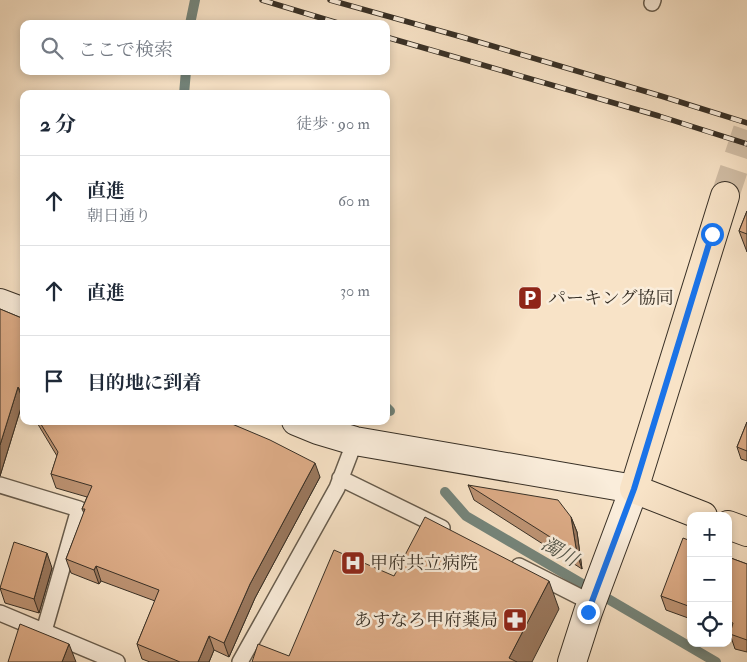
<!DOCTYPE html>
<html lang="ja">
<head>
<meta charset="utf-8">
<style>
  :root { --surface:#fff; --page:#f6f6f7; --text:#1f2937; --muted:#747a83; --line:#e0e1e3 }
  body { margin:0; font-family:"IM FELL Double Pica","Noto Serif JP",serif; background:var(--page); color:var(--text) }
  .controls { position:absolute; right:15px; bottom:15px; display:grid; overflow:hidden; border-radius:10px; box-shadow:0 2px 8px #0003 }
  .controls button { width:45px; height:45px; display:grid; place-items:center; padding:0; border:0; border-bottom:1px solid var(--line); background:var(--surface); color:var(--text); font:25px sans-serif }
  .stop { position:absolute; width:15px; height:15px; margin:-11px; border:4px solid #1a73e8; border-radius:50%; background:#fff }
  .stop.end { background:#1a73e8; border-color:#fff; box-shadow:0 1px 5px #0008 }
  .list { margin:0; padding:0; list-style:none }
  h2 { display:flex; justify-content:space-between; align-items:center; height:65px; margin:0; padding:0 20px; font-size:21px }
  h2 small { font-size:16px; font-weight:400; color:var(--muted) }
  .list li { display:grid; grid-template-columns:32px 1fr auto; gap:15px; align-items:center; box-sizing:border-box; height:90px; padding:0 20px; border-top:1px solid var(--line) }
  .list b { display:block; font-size:19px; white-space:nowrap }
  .list p { margin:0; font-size:16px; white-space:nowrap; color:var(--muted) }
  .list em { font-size:16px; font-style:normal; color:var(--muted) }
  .icon { flex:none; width:28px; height:28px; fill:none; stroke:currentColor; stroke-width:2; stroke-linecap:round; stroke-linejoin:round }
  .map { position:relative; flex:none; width:747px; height:662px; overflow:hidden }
  .search { position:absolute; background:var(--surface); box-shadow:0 2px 8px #0003; left:20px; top:20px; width:370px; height:55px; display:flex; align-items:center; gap:12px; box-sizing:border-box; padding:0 18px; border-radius:10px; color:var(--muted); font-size:19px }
  .panel { position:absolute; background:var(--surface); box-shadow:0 2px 8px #0003; left:20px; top:90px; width:370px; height:335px; border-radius:10px }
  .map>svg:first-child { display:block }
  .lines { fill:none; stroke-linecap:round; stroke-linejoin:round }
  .stream { stroke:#75857b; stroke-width:10 }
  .primary-tunnel { stroke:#d2bfa7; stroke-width:28; stroke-dasharray:28 14; stroke-linecap:butt }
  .lane-casing { stroke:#685d4e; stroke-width:18 }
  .secondary-casing { stroke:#383026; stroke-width:30 }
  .primary-casing { stroke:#383026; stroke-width:30 }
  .lane { stroke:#faeddb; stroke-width:15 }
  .secondary { stroke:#faeddb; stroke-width:28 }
  .primary { stroke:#f8e3c7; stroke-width:28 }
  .rail-casing { stroke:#383026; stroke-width:5.5 }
  .rail { stroke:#faeddb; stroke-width:4; stroke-dasharray:11; stroke-linecap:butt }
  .wall { fill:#bd9373; stroke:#383026 }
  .shaded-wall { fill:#9a785e; stroke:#383026 }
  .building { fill:#dcab86; stroke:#383026 }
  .route { stroke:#1a73e8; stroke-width:6 }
  .labels { text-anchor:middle; stroke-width:5; stroke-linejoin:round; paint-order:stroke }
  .poi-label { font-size:18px; fill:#383026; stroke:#faeddb; text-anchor:start }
  .water-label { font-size:19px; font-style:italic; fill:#515449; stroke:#faeddb }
</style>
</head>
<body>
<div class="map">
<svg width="747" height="662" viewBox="0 0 747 662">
  <rect width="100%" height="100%" fill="#f8e3c7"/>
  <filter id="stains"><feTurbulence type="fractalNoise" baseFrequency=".004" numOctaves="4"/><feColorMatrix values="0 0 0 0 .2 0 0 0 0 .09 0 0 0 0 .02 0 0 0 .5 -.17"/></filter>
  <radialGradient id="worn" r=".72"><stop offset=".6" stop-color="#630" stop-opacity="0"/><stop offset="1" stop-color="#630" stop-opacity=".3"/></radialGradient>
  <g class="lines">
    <path class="stream" d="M190,24l5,-24
      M184,94l2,-23
      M386,407l4,4
      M445,492l21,24 250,146"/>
    <path class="primary-tunnel" d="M725,196l22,-66"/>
    <defs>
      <path id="lane" d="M652,3l1,-3
        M340,478l102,50
        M0,485l79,24 -35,122
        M519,566l73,37
        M0,613l117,49
        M240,662l97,-174 18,-47"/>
      <path id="secondary" d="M0,303l24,9
        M296,421l22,9 37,11 279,48 -46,123 -16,50"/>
      <path id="primary" d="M703,516l-69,-27 91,-293
        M728,525l19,7"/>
    </defs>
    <use href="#lane" class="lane-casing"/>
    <use href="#secondary" class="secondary-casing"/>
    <use href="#primary" class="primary-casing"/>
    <use href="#lane" class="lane"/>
    <use href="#secondary" class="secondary"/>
    <use href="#primary" class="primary"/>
    <defs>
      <path id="rail" d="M262,0l79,24
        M330,0l132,37 199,59 86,27
        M386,37l273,79 88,28"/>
    </defs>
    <use href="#rail" class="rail-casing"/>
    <use href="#rail" class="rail"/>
  </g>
  <path class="wall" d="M747,211v41l-8,-21z
    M0,309l24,10v83l-1,-1 -23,75z
    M36,421h189l95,56 -65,121 -26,59 -15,-7 -5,12h-59l-8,-3 -5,-15 18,-43 -54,-20 -2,3 -28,-11 -5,-14 18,-46 -2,-4 5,-12 -31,-9 -5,-14 6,-18z
    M747,422v39l-6,-2 -4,-12z
    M468,485l103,32 6,15 5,37 -108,-69z
    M691,541v78l-25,-9 -5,-14z
    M728,557l19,7v88l-12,-3 -5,-15 -2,-1z
    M52,568l-13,45 -34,-10 -5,-15z"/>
  <path class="shaded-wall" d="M18,387l5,14 -23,75v-31z
    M315,463l5,14 -65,121 -26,59 -5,-14 26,-59z
    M571,517l6,15 5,37 -5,-15z
    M47,553l5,15 -13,45 -5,-14z
    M96,566l5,15 -2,3 -5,-14z
    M549,581l10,28 -27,53h-22l-1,-4z
    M209,636l5,14 -5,12h-11z
    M69,644l7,18h-14z"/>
  <path class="building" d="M747,211v23l-8,-3z
    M0,309l24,10v77l-6,-9 -18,58z
    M39,421h186l45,19 45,23 -65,121 -26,59 -15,-7 -11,26h-18l-43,-18 22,-54 -63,-24 -2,4 -28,-11 19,-50h-3l10,-23 -41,-12 7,-22z
    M747,422v29l-10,-4z
    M468,485l90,15 13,17 6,37z
    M425,517l124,64 -40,77 8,4h-265l6,-18 31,12 45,-106 60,26z
    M683,538l8,3v66l-30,-11z
    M14,542l33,11 -13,46 -34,-11z
    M728,557l19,7v76l-17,-6 3,-11 -5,-2z
    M20,624l49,20 -7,18h-54z"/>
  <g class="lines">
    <path class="route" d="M588,612l46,-123 78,-255"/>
  </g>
  <defs>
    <symbol id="parking-square" viewBox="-11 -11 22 22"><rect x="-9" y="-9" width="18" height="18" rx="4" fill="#8f2418" stroke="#faeddb"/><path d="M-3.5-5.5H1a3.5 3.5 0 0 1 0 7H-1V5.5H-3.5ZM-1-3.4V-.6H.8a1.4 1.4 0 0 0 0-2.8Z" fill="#fff"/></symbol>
    <symbol id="hospital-square" viewBox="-11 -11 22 22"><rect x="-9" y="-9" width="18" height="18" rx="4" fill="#8f2418" stroke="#faeddb"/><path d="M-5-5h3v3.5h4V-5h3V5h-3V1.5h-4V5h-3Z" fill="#fff"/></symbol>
    <symbol id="pharmacy-square" viewBox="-11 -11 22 22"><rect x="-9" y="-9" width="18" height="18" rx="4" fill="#8f2418" stroke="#faeddb"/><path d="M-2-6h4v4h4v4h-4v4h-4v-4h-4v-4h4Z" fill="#fff"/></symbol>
  </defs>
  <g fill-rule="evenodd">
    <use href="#parking-square" x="516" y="284" width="28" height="28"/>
    <use href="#hospital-square" x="339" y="549" width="28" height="28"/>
    <use href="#pharmacy-square" x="501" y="606" width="28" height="28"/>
  </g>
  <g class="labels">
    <g class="poi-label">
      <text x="548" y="304">パーキング協同</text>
      <text x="370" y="569">甲府共立病院</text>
      <text x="498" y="626" text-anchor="end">あすなろ甲府薬局</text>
    </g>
    <g class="water-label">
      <text transform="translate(560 551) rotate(30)" y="7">濁川</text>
    </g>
  </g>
  <rect width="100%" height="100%" filter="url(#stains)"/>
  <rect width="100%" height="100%" fill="url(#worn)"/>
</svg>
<div class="controls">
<button>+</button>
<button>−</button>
<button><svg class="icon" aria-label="locate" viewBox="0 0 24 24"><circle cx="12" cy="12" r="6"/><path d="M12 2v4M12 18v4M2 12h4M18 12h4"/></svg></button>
</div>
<div class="stop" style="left:712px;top:234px"></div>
<div class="stop end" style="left:588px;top:612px"></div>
<div class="search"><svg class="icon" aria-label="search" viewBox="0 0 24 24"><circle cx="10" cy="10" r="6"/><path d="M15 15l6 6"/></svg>ここで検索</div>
<section class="panel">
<h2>2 分<small>徒歩 · 90 m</small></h2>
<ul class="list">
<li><svg class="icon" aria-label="ahead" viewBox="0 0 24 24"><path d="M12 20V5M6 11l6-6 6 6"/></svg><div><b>直進</b><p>朝日通り</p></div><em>60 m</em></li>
<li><svg class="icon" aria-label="ahead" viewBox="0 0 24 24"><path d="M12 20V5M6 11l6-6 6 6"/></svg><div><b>直進</b></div><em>30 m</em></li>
<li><svg class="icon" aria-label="arrive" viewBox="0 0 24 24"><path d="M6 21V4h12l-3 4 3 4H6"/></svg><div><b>目的地に到着</b></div></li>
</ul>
</section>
</div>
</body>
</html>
